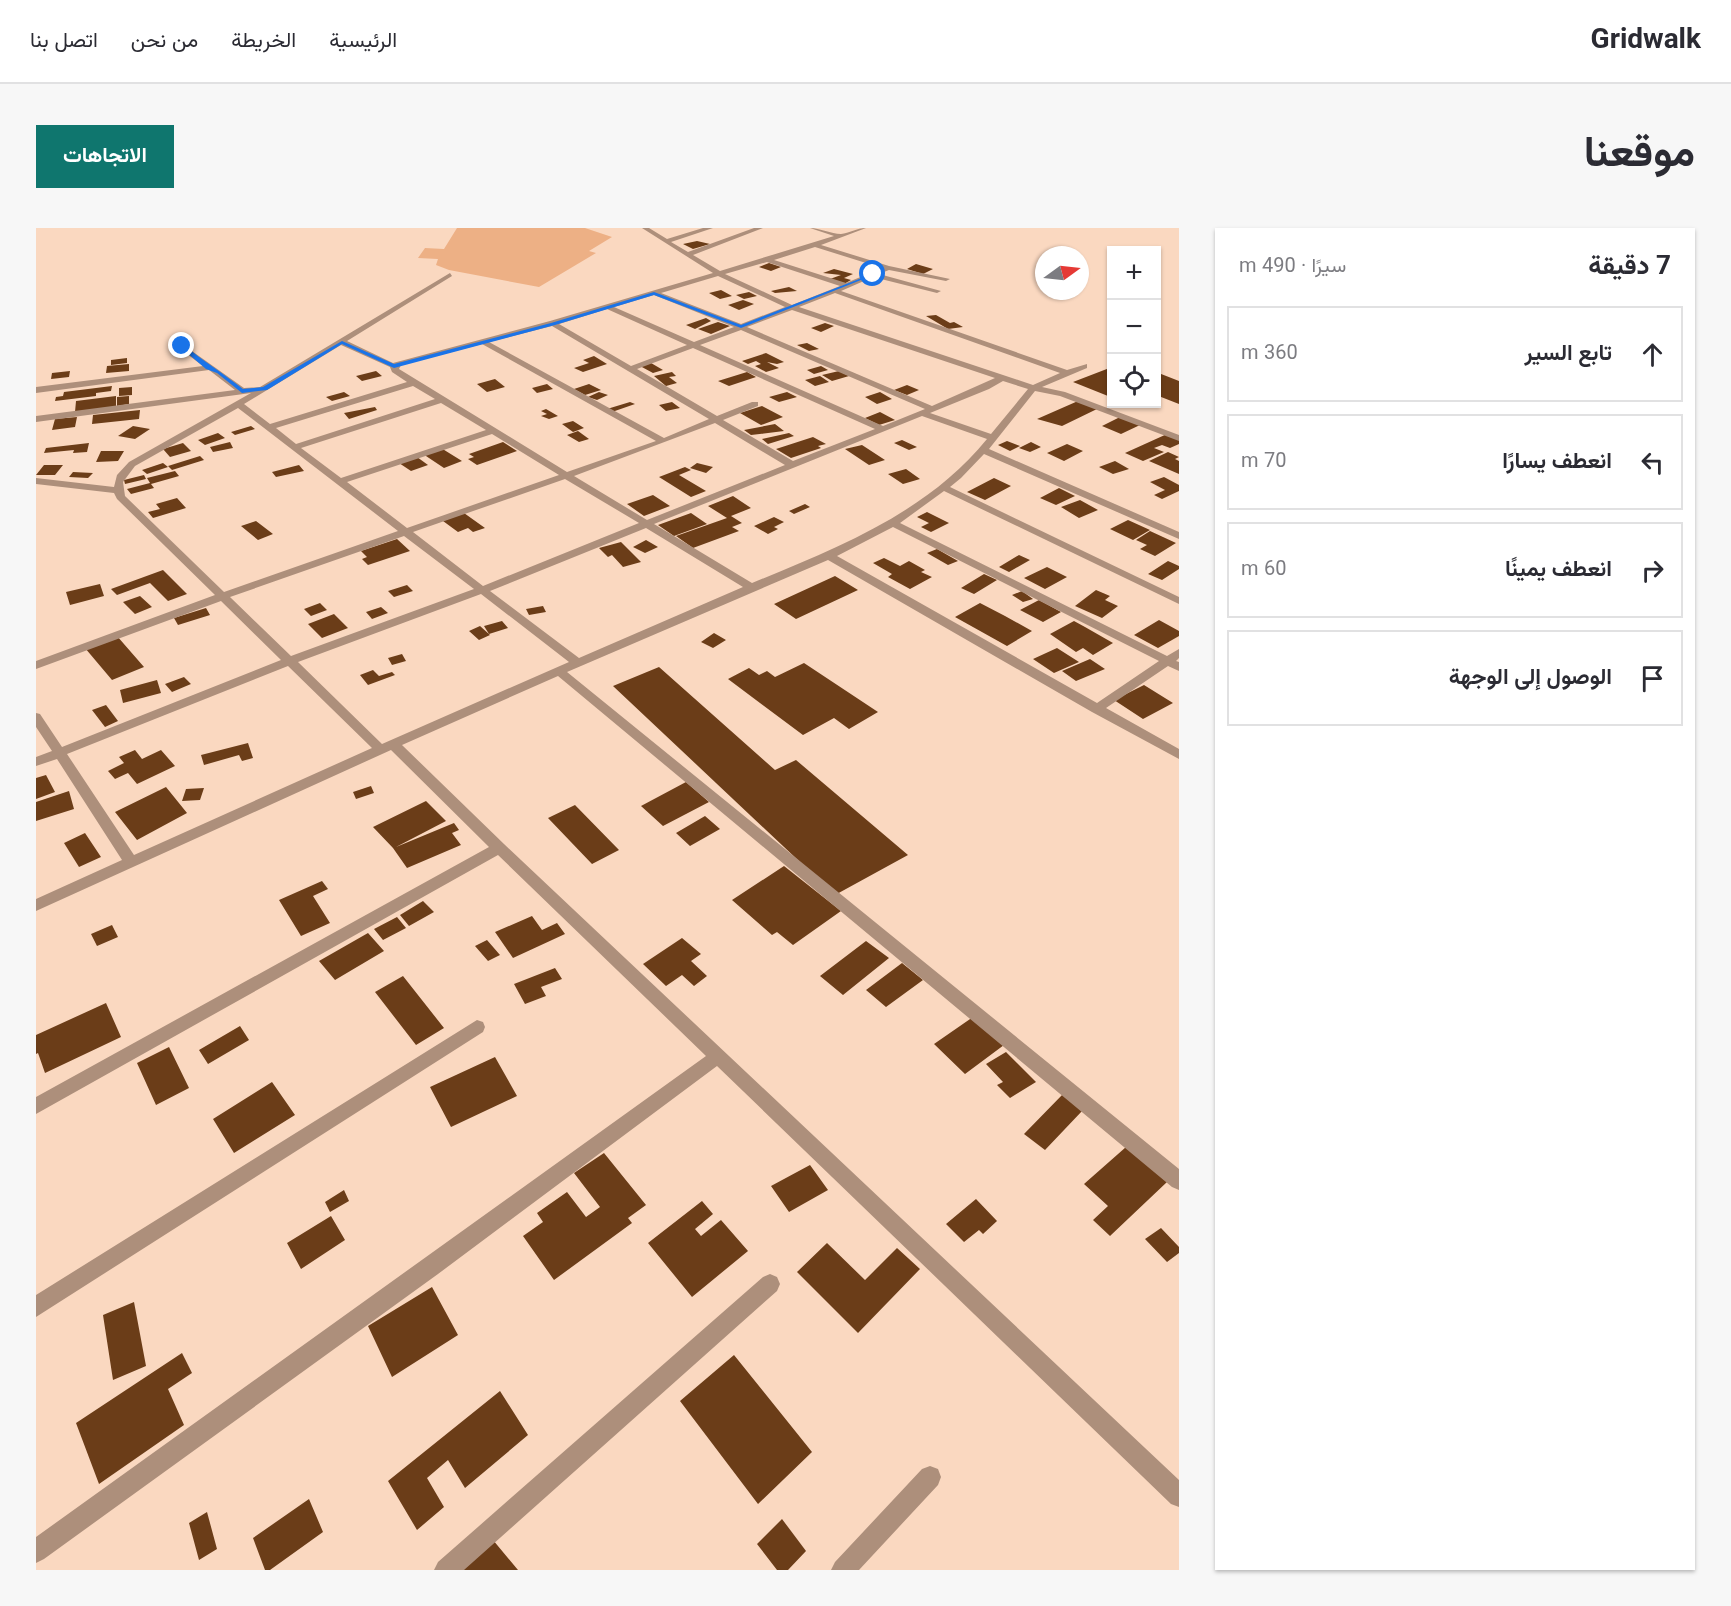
<!DOCTYPE html>
<html lang="ar">
<head>
<meta charset="utf-8">
<style>
  :root { --surface:#fff; --page:#f7f7f7; --text:#2b2b33; --muted:#7c7c81; --line:#e1e1e2; --accent:#0f766e }
  body { margin:0; font-family:Georgia,Vazirmatn,serif; background:var(--page); color:var(--text); direction:rtl }
  .controls { position:absolute; right:18px; top:18px; display:grid; overflow:hidden; border-radius:0px; box-shadow:0 2px 4px #0004 }
  .controls button { width:54px; height:54px; display:grid; place-items:center; padding:0; border:0; border-bottom:2px solid var(--line); background:var(--surface); color:var(--text); font:30px sans-serif }
  .compass { position:absolute; left:999px; top:18px; width:54px; height:54px; border-radius:50%; background:var(--surface); box-shadow:0 2px 4px #0004; rotate:75deg }
  .stop { position:absolute; width:18px; height:18px; margin:-14px; border:4px solid #1a73e8; border-radius:50%; background:#fff }
  .stop.end { background:#1a73e8; border-color:#fff; box-shadow:0 2px 6px #0008 }
  .list { margin:0; padding:0; list-style:none }
  h2 { display:flex; justify-content:space-between; align-items:center; height:78px; margin:0; padding:0 24px; font-size:26px }
  h2 small { font-size:20px; font-weight:400; color:var(--muted) }
  .list li { display:grid; grid-template-columns:39px 1fr auto; gap:18px; align-items:center; box-sizing:border-box; height:96px; margin:0 12px 12px; padding:0 12px; border:2px solid var(--line); border-radius:0px }
  .list b { display:block; font-size:22px; white-space:nowrap }
  .list em { font-size:20px; font-style:normal; color:var(--muted) }
  .icon { flex:none; width:33px; height:33px; fill:none; stroke:currentColor; stroke-width:2; stroke-linecap:round; stroke-linejoin:round }
  .map { position:relative; flex:none; width:1143px; height:1342px; overflow:hidden; direction:ltr; border-radius:0px }
  header { display:flex; align-items:center; gap:36px; box-sizing:border-box; height:84px; padding:0 30px; background:var(--surface); border-bottom:2px solid var(--line) }
  header strong { font-size:28px }
  nav { display:flex; gap:33px; margin-inline-start:auto; font-size:21px }
  .intro { display:flex; align-items:center; justify-content:space-between; box-sizing:border-box; height:144px; padding:0 36px }
  h1 { margin:0; font-size:42px }
  .button { padding:15px 27px; border-radius:0px; background:var(--accent); color:#fff; font-size:21px; font-weight:700 }
  main { display:flex; gap:36px; padding:0 36px }
  aside { flex:1; background:var(--surface); border-radius:0px; box-shadow:0 2px 4px #0004 }
  .map>svg:first-child { display:block }
  .green { fill:#edb085 }
  .building { fill:#6b3d18 }
  .lines { fill:none; stroke-linecap:round; stroke-linejoin:round }
  .minor { fill:#ad8f7b; fill-rule:evenodd }
  .route { fill:#1a73e8 }
</style>
</head>
<body>
<header>
<strong>Gridwalk</strong>
<nav><a>الرئيسية</a><a>الخريطة</a><a>من نحن</a><a>اتصل بنا</a></nav>
</header>
<div class="intro"><h1>موقعنا</h1><a class="button">الاتجاهات</a></div>
<main>
<aside>
<h2>7 دقيقة<small>سيرًا · 490 m</small></h2>
<ul class="list">
<li><svg class="icon" aria-label="ahead" viewBox="0 0 24 24"><path d="M12 20V5M6 11l6-6 6 6"/></svg><div><b>تابع السير</b></div><em>360 m</em></li>
<li><svg class="icon" aria-label="left" viewBox="0 0 24 24"><path d="M17 20v-9H6M10 6l-5 5 5 5"/></svg><div><b>انعطف يسارًا</b></div><em>70 m</em></li>
<li><svg class="icon" aria-label="right" viewBox="0 0 24 24"><path d="M7 20v-9h11M14 6l5 5-5 5"/></svg><div><b>انعطف يمينًا</b></div><em>60 m</em></li>
<li><svg class="icon" aria-label="arrive" viewBox="0 0 24 24"><path d="M6 21V4h12l-3 4 3 4H6"/></svg><div><b>الوصول إلى الوجهة</b></div></li>
</ul>
</aside>
<div class="map">
<svg width="1143" height="1342" viewBox="0 0 1143 1342">
  <rect width="100%" height="100%" fill="#fad8c0"/>
  <path class="green" d="M421,0h128l27,9 -23,14 7,2 -57,34 -90,-17 -13,-5 2,-6 -20,-1 7,-10 19,1z"/>
  <path class="building" d="M661,13l13,3 -17,5 -10,-5z
    M733,35l12,4 -10,4 -12,-4z
    M880,36l17,5 -10,5 -16,-5z
    M798,41l19,5 -9,4 7,2 -7,4 -14,-5 11,-4 -18,-2z
    M753,59l8,4 -22,2 -4,-2z
    M685,62l11,6 -12,3 -11,-6z
    M713,64l8,4 -13,3 -8,-4z
    M707,72l11,4 -15,6 -11,-5z
    M900,87l14,8 4,-1 9,5 -15,2 -22,-13z
    M670,90l5,3 -16,8 -9,-4z
    M682,94l12,4 -19,8 -13,-5z
    M789,95l9,3 -13,6 -10,-4z
    M771,115l12,6 -10,2 -12,-6z
    M730,125l18,9 -7,2 -10,-2 12,6 -13,4 -11,-6 6,-2 -5,-3 -8,3 -6,-3z
    M558,128l13,8 -24,8 -9,-4 15,-5 -6,-3z
    M91,130v5l-16,2v-5z
    M615,135l12,7 -10,3 -13,-7z
    M93,136v7l-23,2 1,-7z
    M785,138l7,4 -14,4 -7,-4z
    M1076,139v28l-4,1 -35,-14z
    M34,143l-1,6 -18,2 1,-6z
    M340,143l6,5 -20,5 -6,-5z
    M803,143l10,5 -17,5 -10,-6z
    M636,144l4,4 -7,1 8,6 -11,3 -12,-10z
    M711,144l9,5 -27,9 -11,-5z
    M1120,144l23,9v23l-23,-9z
    M784,148l9,6 -14,4 -10,-6z
    M459,151l10,8 -18,5 -10,-8z
    M511,156l6,5 -16,4 -5,-5z
    M553,156l12,6 -16,5 -11,-6z
    M871,157l12,5 -12,5 -13,-5z
    M76,158l-1,5 -15,2v3l-41,5 1,-4 7,-1 1,-4z
    M96,159v8l-13,1v-8z
    M308,164l6,4 -18,5 -6,-4z
    M563,164l9,3 -11,5 -9,-3z
    M751,164l10,5 -18,5 -10,-5z
    M844,164l12,7 -15,5 -12,-7z
    M80,168v11l-41,5 1,-11z
    M93,168v8l-12,2v-9z
    M1042,173l19,8 -35,17 -25,-7z
    M594,174l5,2 -23,8 -5,-3z
    M636,174l8,6 -14,3 -7,-6z
    M726,178l21,11 -22,8 -21,-12z
    M339,179l2,3 -28,9 -5,-6z
    M510,181l12,7 -9,3 -8,-3 6,-2 -6,-3z
    M104,182l-1,9 -47,5 1,-9z
    M844,184l15,8 -16,5 -14,-7z
    M41,189l-2,10 -23,3 3,-11z
    M1084,189l20,8 -19,9 -19,-8z
    M537,193l11,7 -11,4 -11,-8z
    M739,196l9,7 -33,4 -7,-5z
    M97,198l17,3 -15,10 -17,-3z
    M215,198l4,3 -20,6 -4,-3z
    M542,203l11,8 -10,3 -12,-7z
    M182,205l7,5 -20,7 -7,-5z
    M753,205l5,3 -26,8 -6,-5z
    M1131,206l12,6v4l-9,4 -8,-3 -8,3 10,4 -21,9 -18,-8z
    M777,209l13,7 -8,2 3,2 -30,10 -15,-9z
    M866,212l15,7 -8,3 -15,-7z
    M971,213l13,5 -10,5 -12,-6z
    M194,214l3,6 -20,4 -3,-5z
    M467,214l14,9 -40,14 -9,-6 6,-2 -5,-3z
    M995,214l10,5 -11,5 -11,-4z
    M53,215l-2,9 -14,1 1,-3 -30,3 2,-5z
    M147,215l8,8 -21,6 -7,-8z
    M1031,216l16,7 -19,10 -17,-8z
    M826,217l23,15 -16,5 -24,-16z
    M405,220l21,13 -18,7 -21,-14z
    M65,223h23l-6,10 -22,1z
    M1132,224l11,5 -4,2 4,2v13l-30,-13z
    M164,228l4,4 -32,10 -4,-4z
    M381,229l11,8 -17,6 -12,-8z
    M1079,233l14,8 -16,5 -14,-7z
    M127,235l5,4 -21,7 -5,-4z
    M661,235l16,4 -7,6 -16,-5z
    M8,237h19l-8,10h-19z
    M263,237l5,6 -28,6 -4,-5z
    M649,239l6,3 -12,5 27,16 -15,6 -32,-20z
    M870,241l14,10 -17,5 -15,-10z
    M139,243l4,5 -28,8 3,4 -23,6 -4,-5 23,-6 -3,-5z
    M37,244l20,1 -5,5 -19,-1z
    M108,247l2,4 -21,5 -1,-4z
    M1128,249l15,8v6l-17,8 -8,-4 11,-5 -15,-8z
    M958,250l17,8 -26,14 -18,-8z
    M1023,260l16,8 -19,9 -16,-7z
    M617,267l17,11 -26,10 -17,-12z
    M697,268l18,12 -20,8 11,7 -10,4 7,4 -46,17 -17,-12 51,-18 -19,-12z
    M141,270l9,10 -33,10 -5,-6 12,-3 -4,-5z
    M1044,272l18,10 -19,8 -18,-11z
    M769,276l5,3 -16,7 -5,-3z
    M891,284l22,11 -18,9 -10,-5 8,-4 -12,-6z
    M428,285l21,15 -12,4 -5,-4 -10,4 -15,-11z
    M655,285l16,11 -33,12 -16,-11z
    M738,289l10,5 -10,5 4,2 -10,5 -14,-8z
    M1092,292l22,10 -17,10 -23,-11z
    M220,293l17,13 -15,6 -17,-14z
    M1114,303l26,12 -21,13 -15,-7 7,-4 -11,-5z
    M361,311l13,12 -42,14 -6,-6 5,-2 -6,-6z
    M610,312l12,7 -13,6 -12,-6z
    M585,314l20,20 -18,5 -11,-12 -4,2 -9,-9z
    M901,321l21,12 -10,4 -21,-12z
    M983,327l11,5 -21,12 -10,-5z
    M848,330l16,8 9,-5 16,9 -4,2 11,5 -22,12 -22,-12 4,-3 -19,-11z
    M1132,333l11,5v3l-17,11 -14,-6z
    M1011,339l20,10 -22,12 -21,-11z
    M127,342l24,24 -19,7 -18,-18 -33,12 -6,-6z
    M948,346l13,6 -23,14 -13,-6z
    M799,348l23,14 -62,29 -22,-15z
    M64,356l4,12 -34,9 -4,-13z
    M371,357l6,6 -19,6 -6,-6z
    M1060,362l14,6 -5,4 13,6 -16,12 -27,-12z
    M986,363l11,8 -10,3 -11,-7z
    M104,368l12,11 -17,7 -12,-12z
    M1003,372l22,12 -18,10 -23,-12z
    M284,375l7,7 -16,6 -7,-7z
    M944,375l25,13 27,15 -25,15 -52,-29z
    M507,378l3,6 -17,3 -3,-6z
    M345,379l7,6 -16,6 -6,-7z
    M170,380l4,7 -32,10 -4,-7z
    M298,386l14,14 -26,10 -14,-14z
    M1123,392l20,11v5l-21,12 -24,-13z
    M466,393l6,7 -19,6 -5,-8z
    M1038,393l11,6 28,16 -20,12 -10,-7 -7,4 -26,-18z
    M444,398l10,9 -11,5 -10,-9z
    M678,405l12,7 -13,8 -12,-6z
    M81,408l27,31 -32,13 -27,-32z
    M1021,420l22,14 -25,11 -21,-14z
    M366,426l4,7 -14,4 -4,-7z
    M1054,431l15,10 -29,12 -14,-10z
    M768,435l74,49 -29,17 -15,-11 -31,17 -75,-56 21,-11 10,7 8,-4 8,6z
    M623,439l116,103 21,-10 112,95 -73,40 -222,-209z
    M337,442l6,6 13,-4 3,3 -27,10 -8,-10z
    M148,449l7,7 -19,8 -7,-8z
    M121,452l4,13 -38,10 -3,-13z
    M1108,457l29,18 -30,16 -29,-19z
    M70,477l12,16 -13,6 -13,-17z
    M212,515l5,15 -11,3 -3,-6 -35,10 -3,-10z
    M99,522l7,9 19,-9 14,16 -38,18 -9,-11 -13,6 -7,-8 16,-8 -5,-6z
    M10,547l9,17 -19,7v-21z
    M650,554l23,20 -46,24 -22,-20z
    M335,558l3,7 -18,6 -3,-7z
    M130,559l21,26 -50,27 -22,-28z
    M168,560l-4,12 -18,1 4,-12z
    M33,563l5,18 -38,12v-19z
    M390,573l20,20 -50,26 58,-24 5,7 -7,3 9,12 -54,23 -14,-20 -20,-21z
    M539,577l44,45 -27,14 -44,-46z
    M669,588l15,13 -30,17 -14,-13z
    M49,605l16,24 -22,10 -15,-24z
    M748,638l57,45 -48,34 -16,-13 -5,3 -40,-35z
    M286,653l6,8 -15,7 17,27 -29,13 -22,-36z
    M387,673l11,11 -25,14 -9,-11z
    M496,688l10,14 15,-7 8,11 -52,24 -18,-26z
    M361,689l9,11 -23,12 -9,-11z
    M76,697l6,12 -21,9 -6,-12z
    M332,705l16,18 -49,29 -16,-19z
    M646,710l19,16 -10,7 16,15 -13,10 -12,-11 -16,11 -23,-22z
    M451,712l13,15 -12,6 -13,-15z
    M830,713l23,17 -46,37 -23,-19z
    M866,735l21,17 -37,27 -20,-17z
    M519,740l7,11 -21,8 5,9 -21,8 -11,-20z
    M367,748l41,52 -28,17 -41,-53z
    M70,775l15,34 -76,36 -7,-20 -2,1v-19z
    M937,789l31,28 -39,29 -31,-30z
    M204,798l9,14 -41,24 -9,-14z
    M133,819l20,41 -33,17 -19,-42z
    M970,824l30,30 -26,16 -13,-13 6,-3 -17,-18z
    M459,829l22,39 -66,31 -21,-40z
    M236,854l23,33 -61,38 -21,-34z
    M1027,866l20,16 -38,40 -21,-16z
    M1090,919l41,35 -57,54 -17,-16 15,-14 -24,-22z
    M568,925l42,52 -18,13 4,5 -78,57 -31,-44 20,-14 -6,-9 30,-21 19,25 14,-10 -26,-34z
    M774,937l18,25 -39,22 -18,-26z
    M308,962l5,11 -19,11 -5,-10z
    M940,971l21,22 -14,13 -4,-4 -15,12 -18,-18z
    M666,973l11,13 -18,15 6,7 20,-16 27,31 -56,46 -44,-54z
    M295,988l14,24 -44,29 -14,-26z
    M1125,1000l18,19v6l-12,9 -22,-23z
    M791,1015l38,37 32,-32 23,21 -62,64 -61,-61z
    M396,1059l26,48 -66,42 -24,-51z
    M98,1074l12,64 -33,14 -10,-65z
    M146,1125l10,20 -24,16 16,36 -85,59 -23,-61z
    M698,1127l78,97 -54,52 -78,-103z
    M464,1163l28,44 -63,53 -17,-28 -21,18 17,29 -27,23 -29,-49z
    M273,1271l14,33 -53,38h-5l-12,-32z
    M171,1284l10,37 -18,11 -10,-37z
    M746,1291l24,32 -18,19h-11l-20,-26z
    M452,1306l30,36h-62z"/>
  <g class="lines">
    <path class="minor" d="M606,0h7l18,11 36,-11h10l-42,14 17,10 66,-24h9l-70,27 27,16 114,-35 -24,-8c10,0 21,6 31,6 8,-1 16,-6 25,-6l-45,17 68,21 61,13 -4,2 -57,-11 -10,4 62,17 -4,2 -64,-16 -32,14 226,79 20,-6v4l-45,19 23,5 114,43v6l-119,-45 -25,-5 -46,58 190,83v7l-195,-85 -23,24 -11,9 229,110v7l-235,-113 -44,32 267,133 12,-7v9l-3,3 3,1v9l-11,-5 -62,42 73,41v10l-87,-47 -264,-152 -261,112 612,497v21l-7,-3 -614,-511 -156,69 102,99 675,636v27l-8,-3 -454,-438 -279,208 -394,285 -8,4v-26l670,-481 -208,-201 -462,259v-17l453,-250 -98,-97 -355,161v-12l86,-39 -65,-101 -21,7v-9l16,-6 -16,-24v-14l4,1 22,33 219,-87 -60,-59 -185,68v-8l179,-66 -98,-96 -3,-6 -78,-9v-6l78,9 3,-12 12,-13 122,-69 -215,29v-6l199,-26 -26,-20 -173,23v-6l167,-21 -24,-18 -1,-2 4,-2 62,44 16,-1 190,-114 2,3 -105,65 46,22 157,-42 163,-48zM779,19l67,21 -36,15 -72,-23zM731,34l73,24 -48,19 -67,-31zM682,48l67,31 -44,17 -80,-31zM799,65l225,80 -27,12 -234,-78zM618,67l80,32 -40,15 -80,-35zM571,81l80,36 -56,21 -72,-42zM756,82l203,68 -63,28 -185,-79zM516,98l157,93 -45,19 -175,-96zM705,102l184,79 -42,17 -183,-81zM446,116l174,97 -89,31 -168,-103 2,-4zM305,117l49,22 2,5 15,10 -137,42 -26,-20zM657,120l182,81 -82,32 -70,-41 35,-14v-4h-6l-35,14 -80,-47zM967,153l25,8 -37,45 -61,-21 59,-24zM377,158l22,13 -139,45 -20,-16zM405,175l45,27 -145,48 -40,-30zM202,180l160,123 -174,61 -99,-96 -2,-14 12,-16zM886,188l65,23c-60,74 -150,109 -235,144l-98,-59zM679,195l70,42 -138,55 -73,-44zM456,206l67,41 -152,53 -60,-46zM529,251l74,44 -156,63 -70,-54zM857,299l266,134 -62,42 -260,-147zM610,300l97,59 -164,71 -89,-67zM368,308l70,53 -183,67 -61,-59zM445,366l88,68 -187,82 -84,-82zM252,438l84,82 -238,107 -67,-101z
      M441,792l6,2 2,5 -2,5 -447,285v-22z
      M734,1046l7,3 3,7 -3,7 -313,279h-30l4,-8 325,-285z
      M894,1238l8,3 3,8 -3,8 -79,85h-28l4,-8 87,-93z"/>
  </g>
  <path class="route" d="M836,46h4l-135,54 -87,-33 -99,30 -161,43 -52,-24 -75,46 -25,3 -25,-20 -11,-4 -27,-23 5,-1c19,16 39,28 59,44l20,-2 79,-46 52,23 157,-41 103,-31 87,33z"/>
</svg>
<div class="controls">
<button>+</button>
<button>−</button>
<button><svg class="icon" aria-label="locate" viewBox="0 0 24 24"><circle cx="12" cy="12" r="6"/><path d="M12 2v4M12 18v4M2 12h4M18 12h4"/></svg></button>
</div>
<svg class="compass" viewBox="-18 -18 36 36"><path d="M0-13l5 13h-10z" fill="#e53935"/><path d="M0 13l5-13h-10z" fill="#7c7c81"/></svg>
<div class="stop" style="left:837px;top:46px"></div>
<div class="stop end" style="left:146px;top:118px"></div>
</div>
</main>
</body>
</html>
